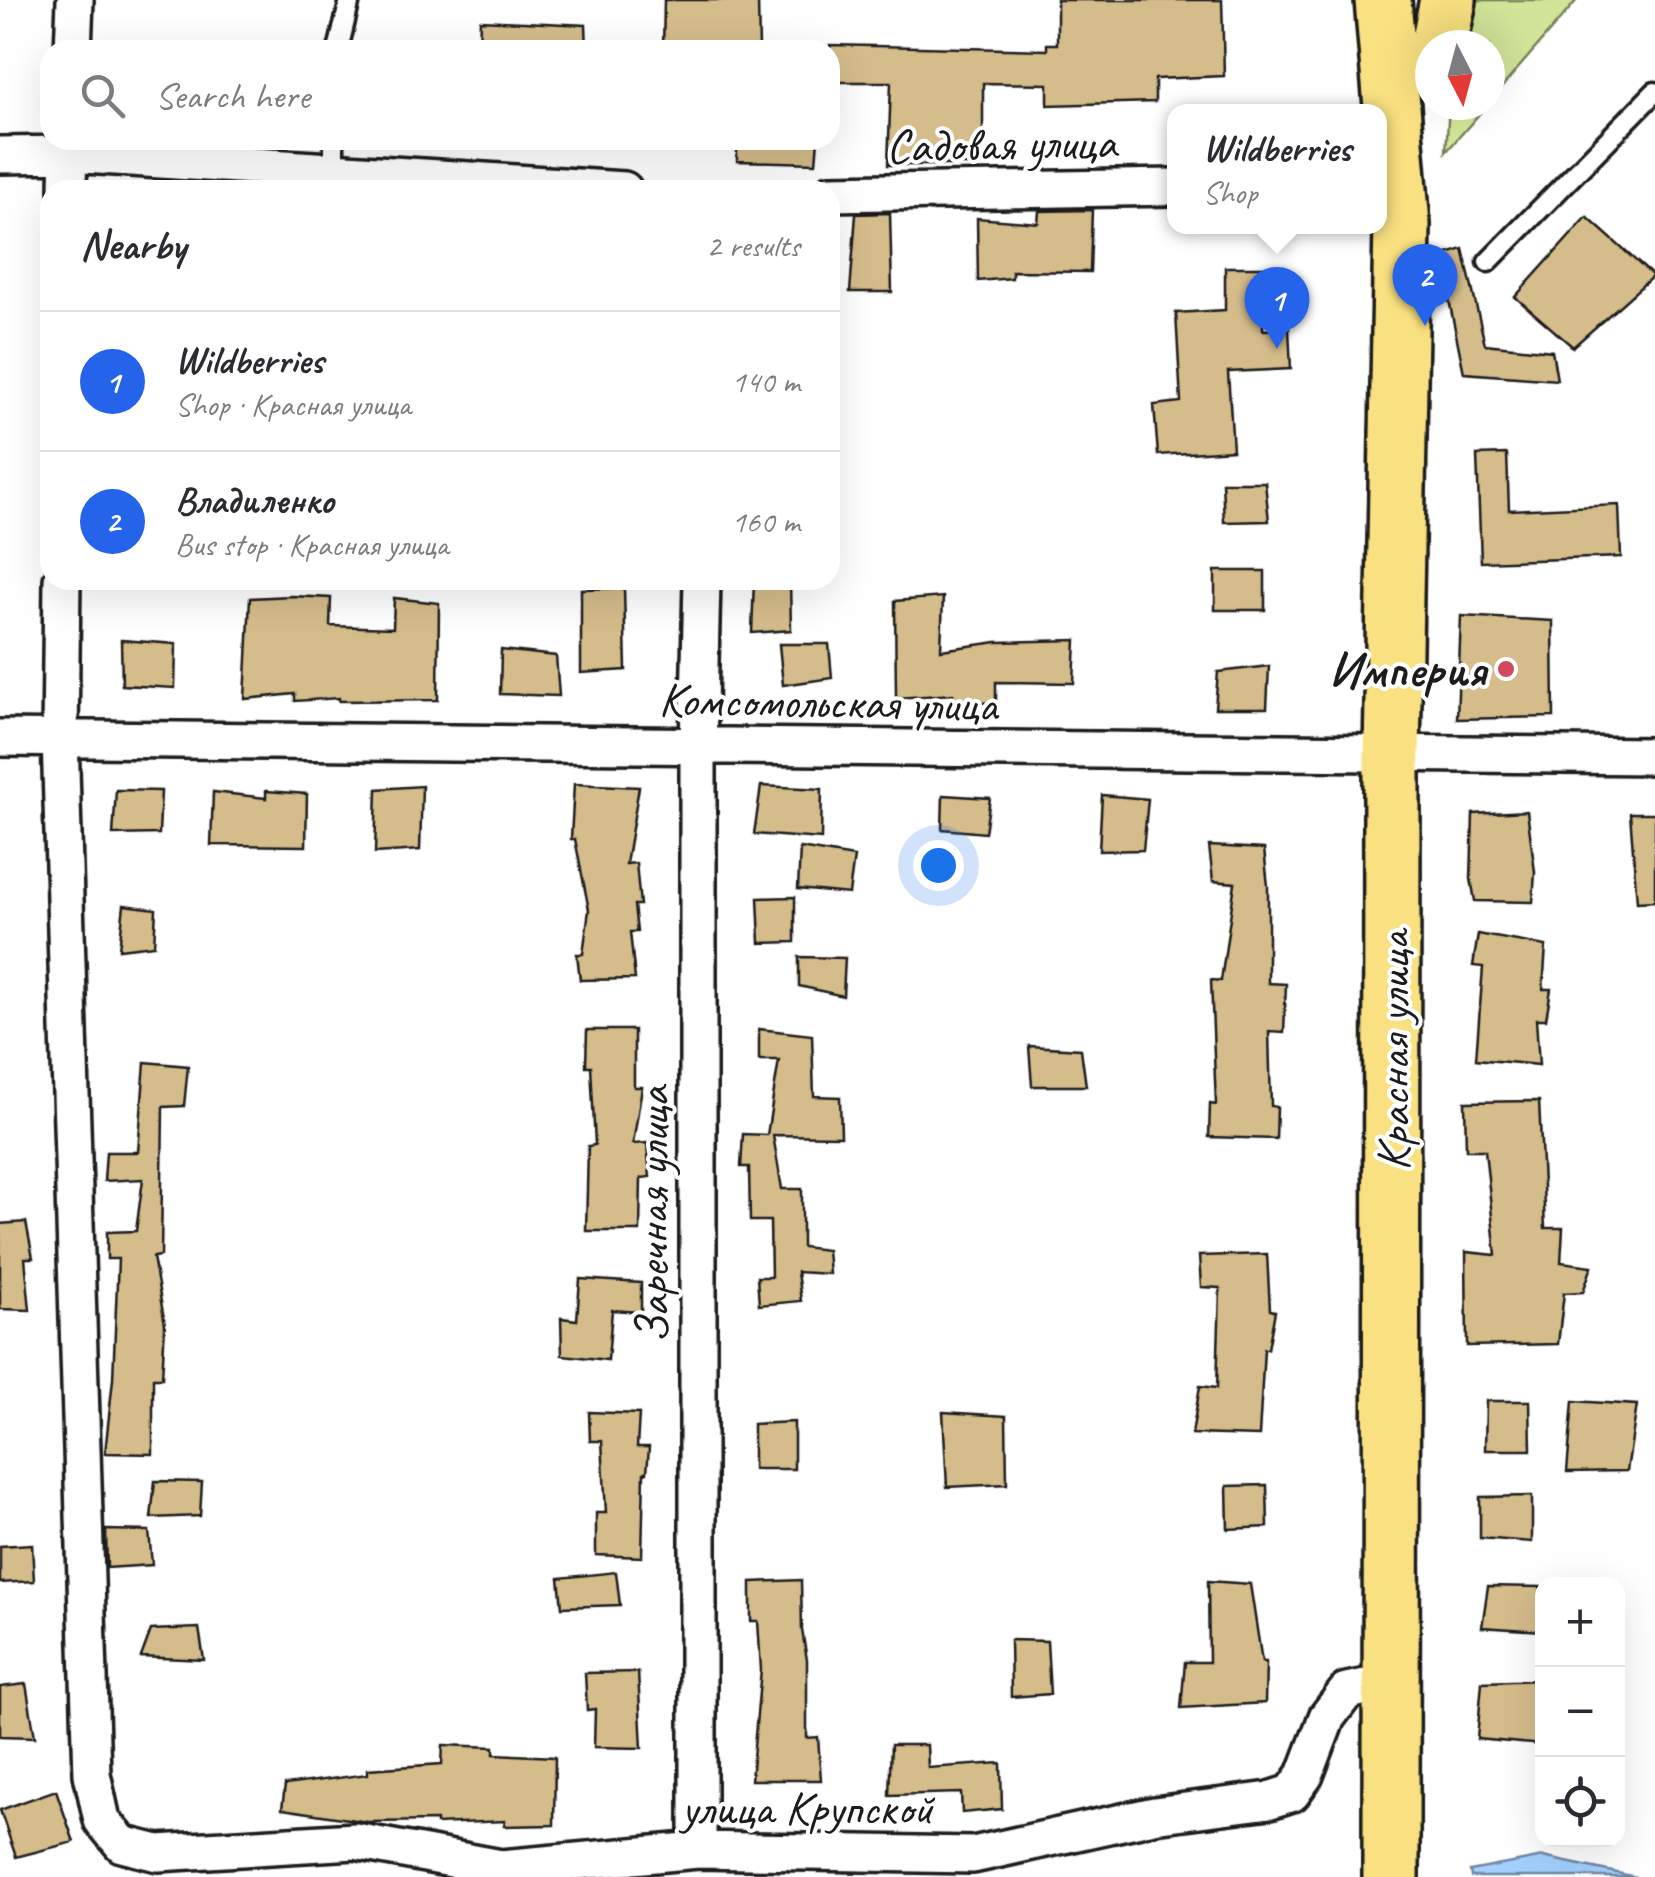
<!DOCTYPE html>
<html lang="en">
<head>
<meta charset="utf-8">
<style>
  :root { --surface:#fff; --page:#f2f2f3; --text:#2b2b33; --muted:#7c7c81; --line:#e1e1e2; --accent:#2563eb }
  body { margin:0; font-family:Caveat,sans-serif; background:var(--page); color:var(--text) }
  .controls { position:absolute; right:30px; bottom:30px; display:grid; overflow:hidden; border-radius:20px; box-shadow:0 10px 40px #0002 }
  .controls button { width:90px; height:90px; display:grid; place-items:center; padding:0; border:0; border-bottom:2px solid var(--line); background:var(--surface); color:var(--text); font:50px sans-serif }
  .compass { position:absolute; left:1415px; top:30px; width:90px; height:90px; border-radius:50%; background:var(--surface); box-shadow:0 10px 40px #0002; rotate:174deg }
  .you { position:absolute; left:938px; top:865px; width:35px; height:35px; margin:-25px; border:8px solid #fff; border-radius:50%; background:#1a73e8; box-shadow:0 0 0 15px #1a73e833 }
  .badge { display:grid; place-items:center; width:65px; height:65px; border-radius:50%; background:var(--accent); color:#fff; font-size:32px; font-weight:700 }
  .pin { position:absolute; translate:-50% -82px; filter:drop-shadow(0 2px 5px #0008) }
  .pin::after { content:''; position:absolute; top:52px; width:35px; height:30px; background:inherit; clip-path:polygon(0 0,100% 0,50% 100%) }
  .popup { position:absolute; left:1167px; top:104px; width:220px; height:130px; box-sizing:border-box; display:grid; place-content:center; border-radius:20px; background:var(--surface); filter:drop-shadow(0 2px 8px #0005); font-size:32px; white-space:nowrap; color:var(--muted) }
  .popup b { font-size:38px; color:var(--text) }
  .popup::after { content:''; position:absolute; left:50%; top:100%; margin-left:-20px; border:20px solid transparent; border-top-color:var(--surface) }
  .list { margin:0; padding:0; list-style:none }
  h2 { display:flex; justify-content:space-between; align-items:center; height:130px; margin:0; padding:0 40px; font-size:42px }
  h2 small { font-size:32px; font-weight:400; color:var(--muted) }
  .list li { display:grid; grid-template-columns:65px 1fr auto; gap:30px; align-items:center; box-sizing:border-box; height:140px; padding:0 40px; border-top:2px solid var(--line) }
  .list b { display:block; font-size:38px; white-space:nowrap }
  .list p { margin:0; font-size:32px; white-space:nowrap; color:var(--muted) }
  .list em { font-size:32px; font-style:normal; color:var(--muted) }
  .icon { flex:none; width:55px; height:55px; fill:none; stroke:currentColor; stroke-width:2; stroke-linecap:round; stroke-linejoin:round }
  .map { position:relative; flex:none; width:1655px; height:1877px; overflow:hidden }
  .search { position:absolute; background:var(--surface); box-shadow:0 10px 40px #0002; left:40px; top:40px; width:800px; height:110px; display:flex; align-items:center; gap:25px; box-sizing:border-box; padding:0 35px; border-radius:30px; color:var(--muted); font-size:38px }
  .panel { position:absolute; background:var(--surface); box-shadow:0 10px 40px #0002; left:40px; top:180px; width:800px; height:410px; border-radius:30px }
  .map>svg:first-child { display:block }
  .green { fill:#d1e498; stroke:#76805a; stroke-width:2.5 }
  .water { fill:#a3d0fe; stroke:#6d88a4; stroke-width:2.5 }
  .building { fill:#d5bc8b; stroke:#1c1c1c; stroke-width:2.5 }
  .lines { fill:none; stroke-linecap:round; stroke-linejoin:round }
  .lane-casing { stroke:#1c1c1c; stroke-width:25 }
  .street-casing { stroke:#1c1c1c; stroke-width:42 }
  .primary-casing { stroke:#1c1c1c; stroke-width:62 }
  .lane { stroke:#fff; stroke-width:18 }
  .street { stroke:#fff; stroke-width:35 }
  .primary { stroke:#f9e181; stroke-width:55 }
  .poi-dot { fill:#d1495b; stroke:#fff; stroke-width:4 }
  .labels { text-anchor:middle; stroke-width:8; stroke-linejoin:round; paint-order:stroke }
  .street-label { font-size:48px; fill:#1c1c1c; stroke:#fff }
  .poi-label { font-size:48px; font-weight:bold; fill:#1c1c1c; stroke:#fff; text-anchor:end }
</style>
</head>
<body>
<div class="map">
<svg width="1655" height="1877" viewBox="0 0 1655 1877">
  <rect width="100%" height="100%" fill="#fff"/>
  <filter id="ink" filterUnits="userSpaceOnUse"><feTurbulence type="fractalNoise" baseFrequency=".01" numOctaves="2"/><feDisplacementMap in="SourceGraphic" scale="20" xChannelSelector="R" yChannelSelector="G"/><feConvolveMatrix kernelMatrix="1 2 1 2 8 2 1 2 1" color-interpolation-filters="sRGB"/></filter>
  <g filter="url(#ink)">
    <path class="green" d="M1473,0h104l-87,101v-56h-31z
      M1449,105h38l-41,47z"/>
    <path class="water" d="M1543,1857l93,20h-165l-1,-6z"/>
    <path class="building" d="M664,0h94l1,50h-96z
      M1057,0h165l2,76 -69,3v23l-107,3v-21l-65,-1v82h-95l3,-83h-61v-37l217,5v-6h10z
      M480,20l106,5 1,25h-108z
      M737,140h81l-2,23 -79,-2z
      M1092,210l-2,62 -78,-1v7l-34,3 -1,-63 61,5 1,-12z
      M890,213l2,79h-42l6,-78z
      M1587,217l66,59 -80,71 -58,-50z
      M1463,249l22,95 67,7 5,29 -93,-7 -24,-117z
      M1225,267h39l-1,63 26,-1 2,40 -63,3 5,78 -75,5 -4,-50 27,-3 -5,-89 49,-3z
      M1507,454l2,56 110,-5 2,52 -140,5 -4,-107z
      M1222,482h43l4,39 -45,1z
      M1215,571h50v39h-50z
      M754,580h36l1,50 -39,3z
      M624,588l2,82 -45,3v-84z
      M292,596l39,2 -1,28 63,2 1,-30 45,5 -1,97 -99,1v-3l-44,3v-7l-50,5 5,-101z
      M943,597l-2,53 56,-8 79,-2 -2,43 -78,-1v20l-44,3 1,-11 -57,4 -1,-97z
      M1461,616l92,5 1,96 -97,2z
      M121,640l55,4 -1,44 -53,-3z
      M779,644h50l3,34 -49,7z
      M501,650l55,6 3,40 -59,-2z
      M1269,666l-2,42h-52l3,-36z
      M574,784l65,3 -13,77 10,-1 4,42h-6l3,27h-7l5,47 -55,1 -3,-26h6l6,-44 -14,-71h-4z
      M422,786l-2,64 -45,3 2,-64z
      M761,786l61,3 -1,50 -67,-5z
      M116,790l45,1 -2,43 -46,1z
      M266,791l41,3 -1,52 -95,-1 2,-53 53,6z
      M943,795l47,3 -5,35 -43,-4z
      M1102,795l46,4 -5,51 -44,1z
      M1527,811l8,61 -2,30 -58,-1 -4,-22 2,-65z
      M1630,813h25v88l-18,1z
      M1209,846l55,3 4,37v97l18,1 -2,49 -15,-1 2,74 6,1 -1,32 -67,-2 1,-33 6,1 -5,-125 10,1 14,-98 -22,-2z
      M800,848l54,9 -5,37 -51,-5z
      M795,897v45l-35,1 -2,-45z
      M124,905l32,4 -2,36 -35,4z
      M1478,934l68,12 -3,43h8l-5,30h-10l3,46 -63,-6 7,-92 -10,-1z
      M799,957l46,1 -2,38 -44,-10z
      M759,1029l53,6 2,61 26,1 1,39 -68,-1 9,54h20v58l25,3 2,24 -32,-2 4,29 -42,4 -2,-28h14l-1,-56h-20l-1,-54h-8l2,-33 24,1 12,-75h-20z
      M587,1030h47v57h8l-9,57 14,-1 3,34 -9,1 -1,53h-54l2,-85 7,-1 -4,-79h-5z
      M1029,1046l52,3 5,37h-54z
      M145,1062l43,4 -4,40 -21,1 -2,149 -8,1 12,67 -3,54h-9v76l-48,-1 8,-74 5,-120h-11v-27l29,-1 7,-52 -39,2 2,-29h32z
      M1539,1101l6,127h18l-2,34 31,4 -9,26 -19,1 -6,51 -91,2 -1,-94 30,3 -11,-105h-19l-1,-48z
      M26,1222l7,36h-8l5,52 -30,-1v-85z
      M1267,1254l3,56 5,1 -7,38h-4l-5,87 -67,-2 8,-48 17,2 3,-100 -19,-1 -2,-31z
      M580,1279l61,4v29l-29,-2 -4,50 -46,-5 -1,-37 16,2z
      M1486,1401h44l1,49h-46z
      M1573,1401l64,4 -10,66 -60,1z
      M589,1412l50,2 -2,33h12l-2,25 -3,1 -2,84 -46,-2v-42h10l-4,-72h-12z
      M943,1412l63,4 1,68 -60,3z
      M794,1422v47h-41v-45z
      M155,1481l47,1 -2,34 -49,2z
      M1267,1485l1,42 -40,2 -1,-43z
      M1532,1496v46l-52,-4v-41z
      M106,1530l43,1 3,34 -45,3z
      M32,1544l2,37 -34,2v-37z
      M616,1572l4,33 -58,2 -3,-29z
      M801,1580l1,50 5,30v78l11,-1 3,43h-70l10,-110 -3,-49h-7v-39z
      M1208,1581l42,3 12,78h4l-1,41 -84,5 4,-46h24z
      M1488,1586l54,1v44l-60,-4z
      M199,1628l5,32 -63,-3 10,-27z
      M1010,1640l37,1 3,53 -39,3z
      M638,1672l4,76 -48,-1 1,-38 -8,1 -2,-37z
      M1542,1680v65l-65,-6 5,-57z
      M26,1684l9,53 -35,-1v-49z
      M443,1745l51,2v7l61,3 -1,68 -50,1 1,-5 -69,3v-3l-68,1 -86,-13 3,-24 83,-11v-5l74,-5z
      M891,1745h36l1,23 73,-5 1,46 -40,4 -1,-20 -72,2z
      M56,1790l18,52 -58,15 -16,-47z"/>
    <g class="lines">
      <defs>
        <path id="lane" d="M338,50l12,-50
          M334,174v-34
          M1488,262l167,-170"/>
        <path id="street" d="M73,50l2,-50
          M0,155l69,-1 555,36
          M68,190l1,-50
          M830,193l344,-6
          M62,580l-2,157 32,1037 10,46 20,24 36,9 197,-12 146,27 197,-18 275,5 181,-40 116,-15 22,-7 13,-18 22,-58 20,-26 43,-9
          M0,738l1655,18
          M698,1850v-1102l4,-168"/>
        <path id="primary" d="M1383,0l19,225 -10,530 -1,1122
          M1439,45l9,-45"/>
      </defs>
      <use href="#lane" class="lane-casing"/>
      <use href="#street" class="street-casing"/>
      <use href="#primary" class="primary-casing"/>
      <use href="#lane" class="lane"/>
      <use href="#street" class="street"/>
      <use href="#primary" class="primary"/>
    </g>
  </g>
  <circle class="poi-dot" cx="1506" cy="669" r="10"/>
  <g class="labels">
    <g class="street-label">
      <text transform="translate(1001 143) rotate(-1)" y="17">Садовая улица</text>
      <text transform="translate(828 701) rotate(1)" y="17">Комсомольская улица</text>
      <text transform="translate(1392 1051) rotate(-90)" y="17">Красная улица</text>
      <text transform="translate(651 1215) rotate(-90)" y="17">Заречная улица</text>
      <text x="807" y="1824">улица Крупской</text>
    </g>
    <g class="poi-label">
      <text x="1486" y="686">Империя</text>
    </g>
  </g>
</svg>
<div class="controls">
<button>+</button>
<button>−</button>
<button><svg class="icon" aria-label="locate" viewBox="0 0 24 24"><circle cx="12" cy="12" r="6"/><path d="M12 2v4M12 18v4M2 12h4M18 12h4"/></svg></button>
</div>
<svg class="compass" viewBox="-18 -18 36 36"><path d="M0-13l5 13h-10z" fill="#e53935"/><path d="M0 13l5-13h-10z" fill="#7c7c81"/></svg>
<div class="you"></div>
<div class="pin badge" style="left:1277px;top:349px">1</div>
<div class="popup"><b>Wildberries</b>Shop</div>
<div class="pin badge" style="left:1425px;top:326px">2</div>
<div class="search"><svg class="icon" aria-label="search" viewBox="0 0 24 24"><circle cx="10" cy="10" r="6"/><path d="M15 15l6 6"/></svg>Search here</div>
<section class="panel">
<h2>Nearby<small>2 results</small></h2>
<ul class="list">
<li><span class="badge">1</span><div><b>Wildberries</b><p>Shop · Красная улица</p></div><em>140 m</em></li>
<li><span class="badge">2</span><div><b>Владиленко</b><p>Bus stop · Красная улица</p></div><em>160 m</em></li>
</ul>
</section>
</div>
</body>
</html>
